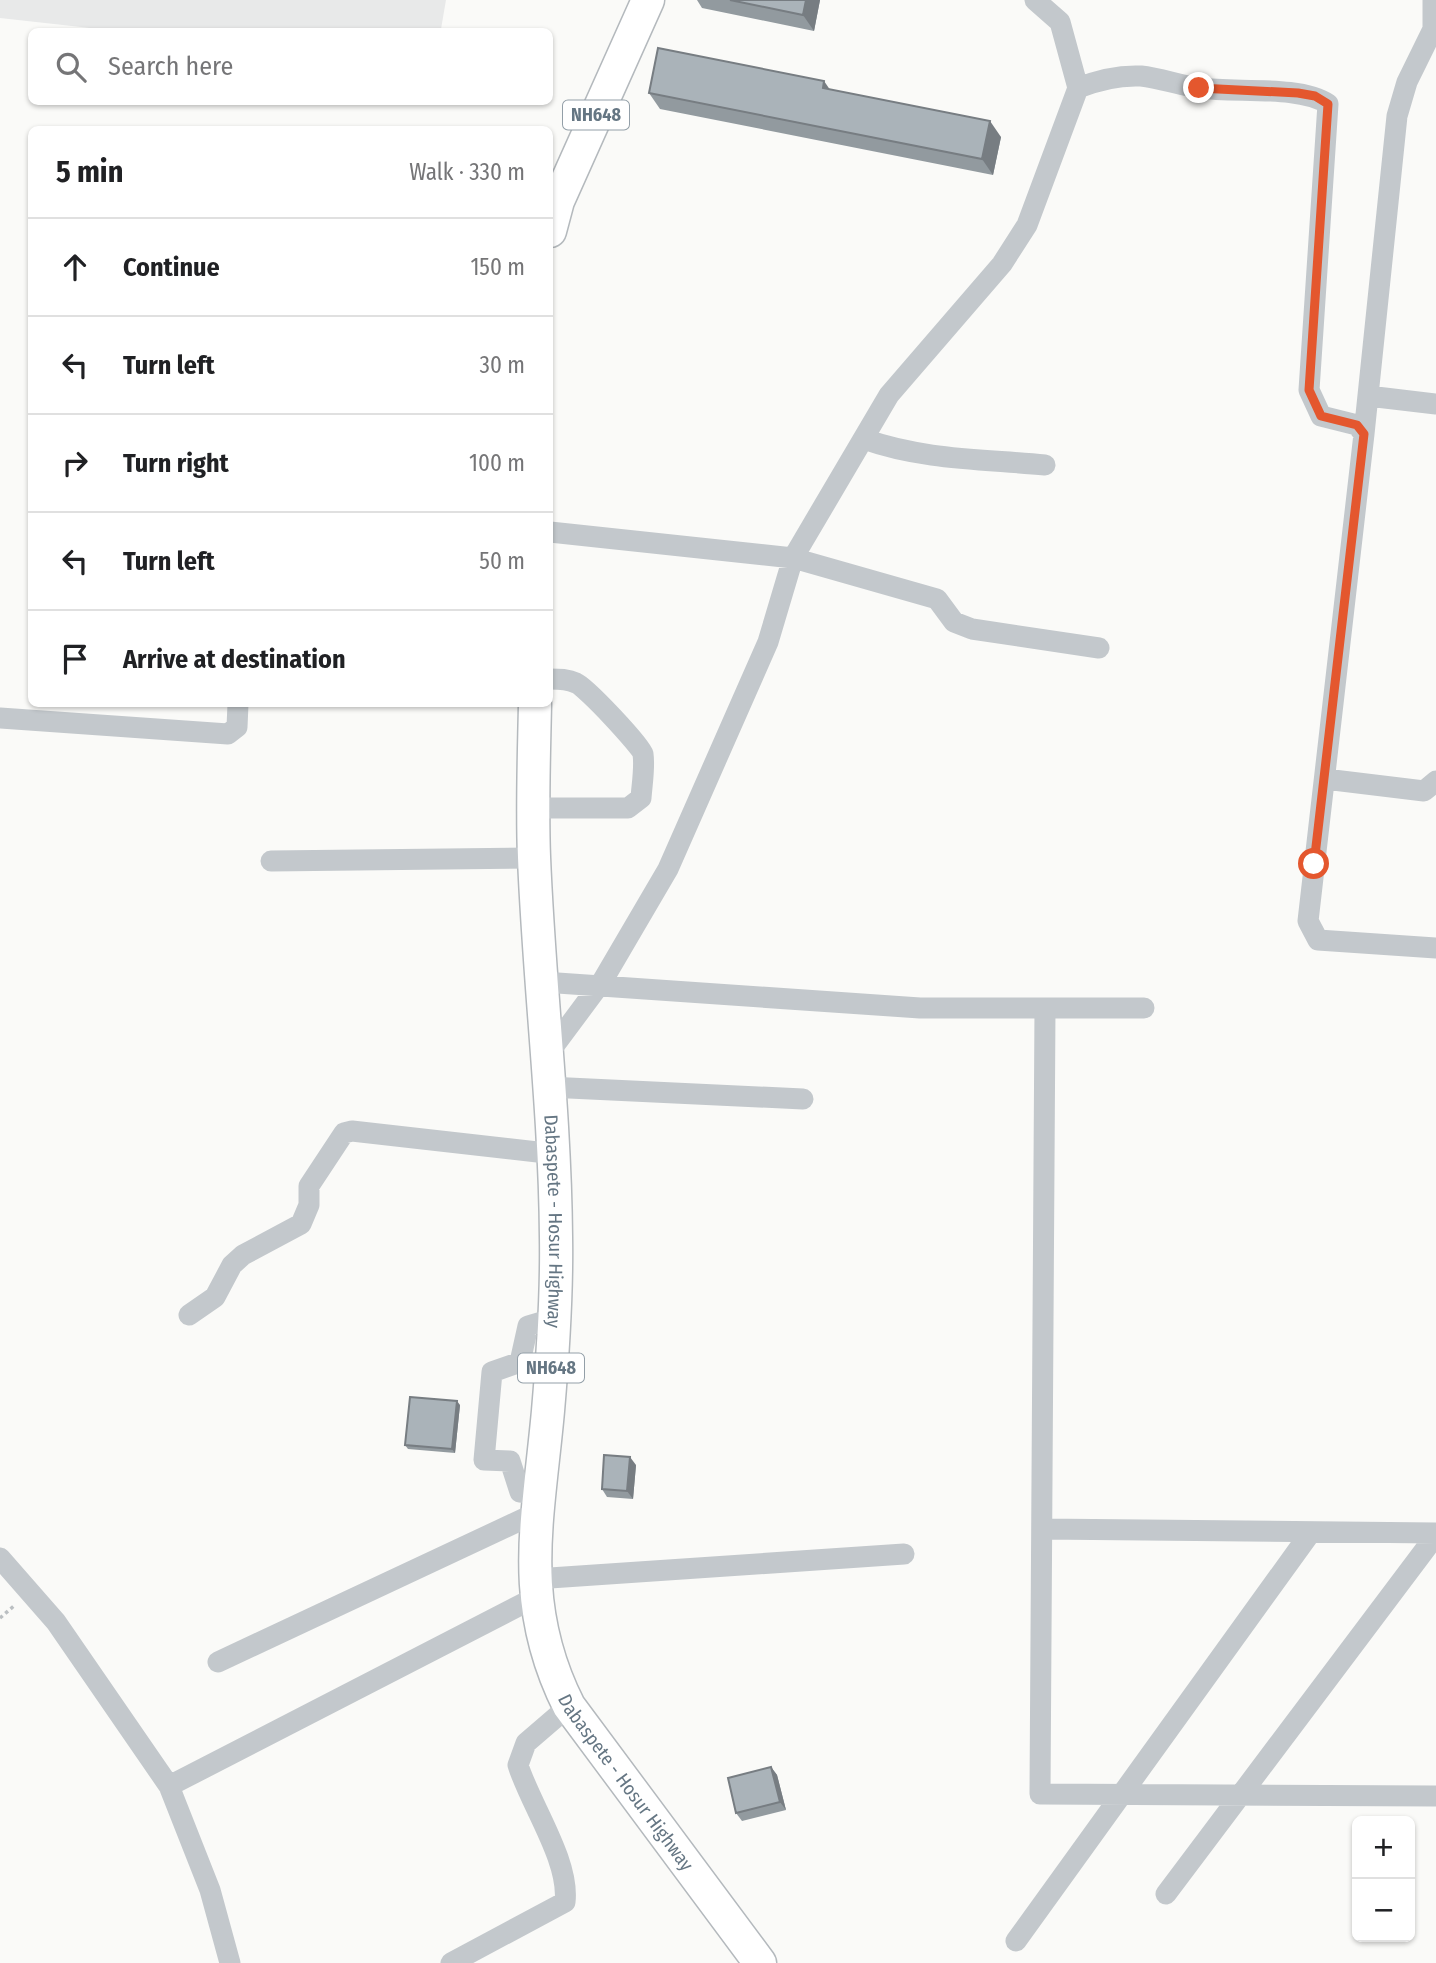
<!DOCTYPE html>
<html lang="en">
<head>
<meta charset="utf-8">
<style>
  :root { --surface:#fff; --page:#f2f2f2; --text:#202124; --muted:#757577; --line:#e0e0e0 }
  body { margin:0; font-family:"Fira Sans Condensed",sans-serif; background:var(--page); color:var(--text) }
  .controls { position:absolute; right:21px; bottom:21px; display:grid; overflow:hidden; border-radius:10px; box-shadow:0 2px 5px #0004 }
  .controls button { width:63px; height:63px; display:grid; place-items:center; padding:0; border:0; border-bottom:2px solid var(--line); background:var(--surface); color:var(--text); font:35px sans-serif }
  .stop { position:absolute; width:21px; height:21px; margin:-16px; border:5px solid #e4572e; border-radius:50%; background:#fff }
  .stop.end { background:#e4572e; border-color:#fff; box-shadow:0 2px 7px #0008 }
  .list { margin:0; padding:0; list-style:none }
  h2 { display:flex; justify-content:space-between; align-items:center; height:91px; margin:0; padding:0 28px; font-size:30px }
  h2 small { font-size:23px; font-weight:400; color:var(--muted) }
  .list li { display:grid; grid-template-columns:46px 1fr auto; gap:21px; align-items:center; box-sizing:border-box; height:98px; padding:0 28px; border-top:2px solid var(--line) }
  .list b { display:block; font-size:26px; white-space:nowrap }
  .list em { font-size:23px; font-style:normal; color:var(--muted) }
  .icon { flex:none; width:38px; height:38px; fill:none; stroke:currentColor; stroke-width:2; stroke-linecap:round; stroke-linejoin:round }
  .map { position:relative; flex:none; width:1436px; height:1963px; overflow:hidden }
  .search { position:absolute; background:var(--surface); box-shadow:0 2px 5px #0004; left:28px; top:28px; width:525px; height:77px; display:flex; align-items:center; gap:18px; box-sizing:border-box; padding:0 24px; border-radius:10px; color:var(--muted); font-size:26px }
  .panel { position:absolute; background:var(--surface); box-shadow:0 2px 5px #0004; left:28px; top:126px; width:525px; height:581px; border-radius:10px }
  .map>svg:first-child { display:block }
  .built { fill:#e8e9e9 }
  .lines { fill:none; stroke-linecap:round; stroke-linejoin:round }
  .highway-casing { stroke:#b4b9bd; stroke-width:35 }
  .path { stroke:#bbbfc2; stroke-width:3.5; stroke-dasharray:3.5 3.5; stroke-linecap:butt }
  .minor { stroke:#c3c8cc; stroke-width:21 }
  .highway { stroke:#fff; stroke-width:32 }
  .wall { fill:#929a9f }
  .shaded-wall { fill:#777d82 }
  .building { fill:#aab3b9; stroke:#777d82; stroke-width:2 }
  .route { stroke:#e4572e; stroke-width:9 }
  .labels { text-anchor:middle; stroke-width:7; stroke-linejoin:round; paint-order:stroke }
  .shield { fill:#fff; stroke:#939fa8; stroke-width:2 }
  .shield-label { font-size:18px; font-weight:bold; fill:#657683 }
  .street-label { font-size:19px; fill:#657683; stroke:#fff }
</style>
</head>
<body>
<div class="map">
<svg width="1436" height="1963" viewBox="0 0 1436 1963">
  <rect width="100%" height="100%" fill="#fafaf8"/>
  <path class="built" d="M0,0h446l-5,29 -66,3 -258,-1 -117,-13z"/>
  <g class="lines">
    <defs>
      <g id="highway">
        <path d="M550,231l8,-30 90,-201"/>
        <path id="s1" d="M535,704c-1,51 -3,102 -1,153 5,127 21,253 22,380 1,59 -3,116 -8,174 -10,110 -31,192 21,295l191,257"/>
      </g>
    </defs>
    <use href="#highway" class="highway-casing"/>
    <path class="path" d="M0,1618l15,-13"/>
    <path class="minor" d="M1035,0l25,22 18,66
      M1368,396l68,8
      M1364,434l33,-318 10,-34 26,-53v-29
      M864,439c59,21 119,20 181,26
      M550,532l243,26 144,41 17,23 18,7 127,19
      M0,718l228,16 9,-7 1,-23
      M1325,779l99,12 12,-10
      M533,808h95l13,-10c1,-14 4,-31 2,-44 -2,-8 -57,-67 -67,-71 -8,-4 -17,-4 -26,-4
      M271,861l263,-3
      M543,982l377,26h224
      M1045,1008l-5,786 396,2
      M548,1054l55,-74 65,-111 100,-227 25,-84 96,-163 113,-131 25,-39 51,-137c20,-8 41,-13 63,-12 20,2 40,10 59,12 36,5 100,-3 128,16l-19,286 12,26 36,9 7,9 -56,487 10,19 118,8
      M548,1087l255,12
      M189,1315l26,-18 17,-32 11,-10 58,-31 8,-19v-19l35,-53 8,-2 203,23
      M539,1494l-19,-2 -10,-31 -26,-1 8,-88 28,-10 8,-36 27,-8
      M1042,1529l394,4
      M0,1558l56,64 113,164 41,104 20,73
      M535,1579l369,-25
      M218,1662l320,-150
      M169,1786l365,-188
      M1166,1894l270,-359
      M1016,1941l295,-409
      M451,1963l114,-61c5,-41 -35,-98 -47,-137l8,-22 43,-37"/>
    <use href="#highway" class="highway"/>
  </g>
  <path class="wall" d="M697,0h123l-6,31 -112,-23z
    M830,89l171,48 -8,38 -333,-66 -11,-16z
    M460,1405l-5,48 -47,-4 -3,-4z
    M636,1465l-3,34 -26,-2 -5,-8z
    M771,1767l6,8 9,35 -44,11 -6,-8z"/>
  <path class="shaded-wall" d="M806,0h14l-6,31 -11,-16z
    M824,81l11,16 -12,-9z
    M990,121l11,16 -8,38 -11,-16z
    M457,1401l3,4 -5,48 -3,-4z
    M630,1457l6,8 -3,34 -6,-8z
    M771,1767l6,8 9,35 -6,-8z"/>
  <path class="building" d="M730,0h76l-3,15z
    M658,48l166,33 -1,7 167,33 -8,38 -333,-66z
    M410,1397l47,4 -5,48 -47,-4z
    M604,1455l26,2 -3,34 -25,-2z
    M771,1767l9,35 -44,11 -8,-35z"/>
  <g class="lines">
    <path class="route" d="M1199,88l99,5 17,3 13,8 -19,286 12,26 36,9 7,9 -50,430"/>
  </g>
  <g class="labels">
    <g class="shield">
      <rect x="563" y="100.5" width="66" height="29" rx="5"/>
      <rect x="518" y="1353.5" width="66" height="29" rx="5"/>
    </g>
    <g class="shield-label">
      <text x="596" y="121">NH648</text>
      <text x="551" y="1374">NH648</text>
    </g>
    <g class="street-label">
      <text dy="7" stroke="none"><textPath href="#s1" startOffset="518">Dabaspete - Hosur Highway</textPath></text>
      <text dy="7" stroke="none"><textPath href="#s1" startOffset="1104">Dabaspete - Hosur Highway</textPath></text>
    </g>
  </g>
</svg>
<div class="controls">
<button>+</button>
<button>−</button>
</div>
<div class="stop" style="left:1314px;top:864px"></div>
<div class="stop end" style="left:1199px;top:88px"></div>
<div class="search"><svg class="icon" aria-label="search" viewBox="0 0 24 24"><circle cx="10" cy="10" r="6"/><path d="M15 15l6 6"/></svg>Search here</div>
<section class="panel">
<h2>5 min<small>Walk · 330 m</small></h2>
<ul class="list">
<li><svg class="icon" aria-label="ahead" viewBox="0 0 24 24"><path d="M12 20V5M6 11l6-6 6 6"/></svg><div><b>Continue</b></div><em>150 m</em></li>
<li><svg class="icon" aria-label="left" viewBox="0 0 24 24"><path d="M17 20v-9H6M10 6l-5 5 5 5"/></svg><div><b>Turn left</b></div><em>30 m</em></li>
<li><svg class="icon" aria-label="right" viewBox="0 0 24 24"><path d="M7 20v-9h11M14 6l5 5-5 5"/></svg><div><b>Turn right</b></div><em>100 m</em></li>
<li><svg class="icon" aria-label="left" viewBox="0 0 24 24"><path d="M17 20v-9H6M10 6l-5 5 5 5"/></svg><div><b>Turn left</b></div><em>50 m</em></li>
<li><svg class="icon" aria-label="arrive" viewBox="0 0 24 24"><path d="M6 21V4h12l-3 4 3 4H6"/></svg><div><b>Arrive at destination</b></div></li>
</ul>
</section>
</div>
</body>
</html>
